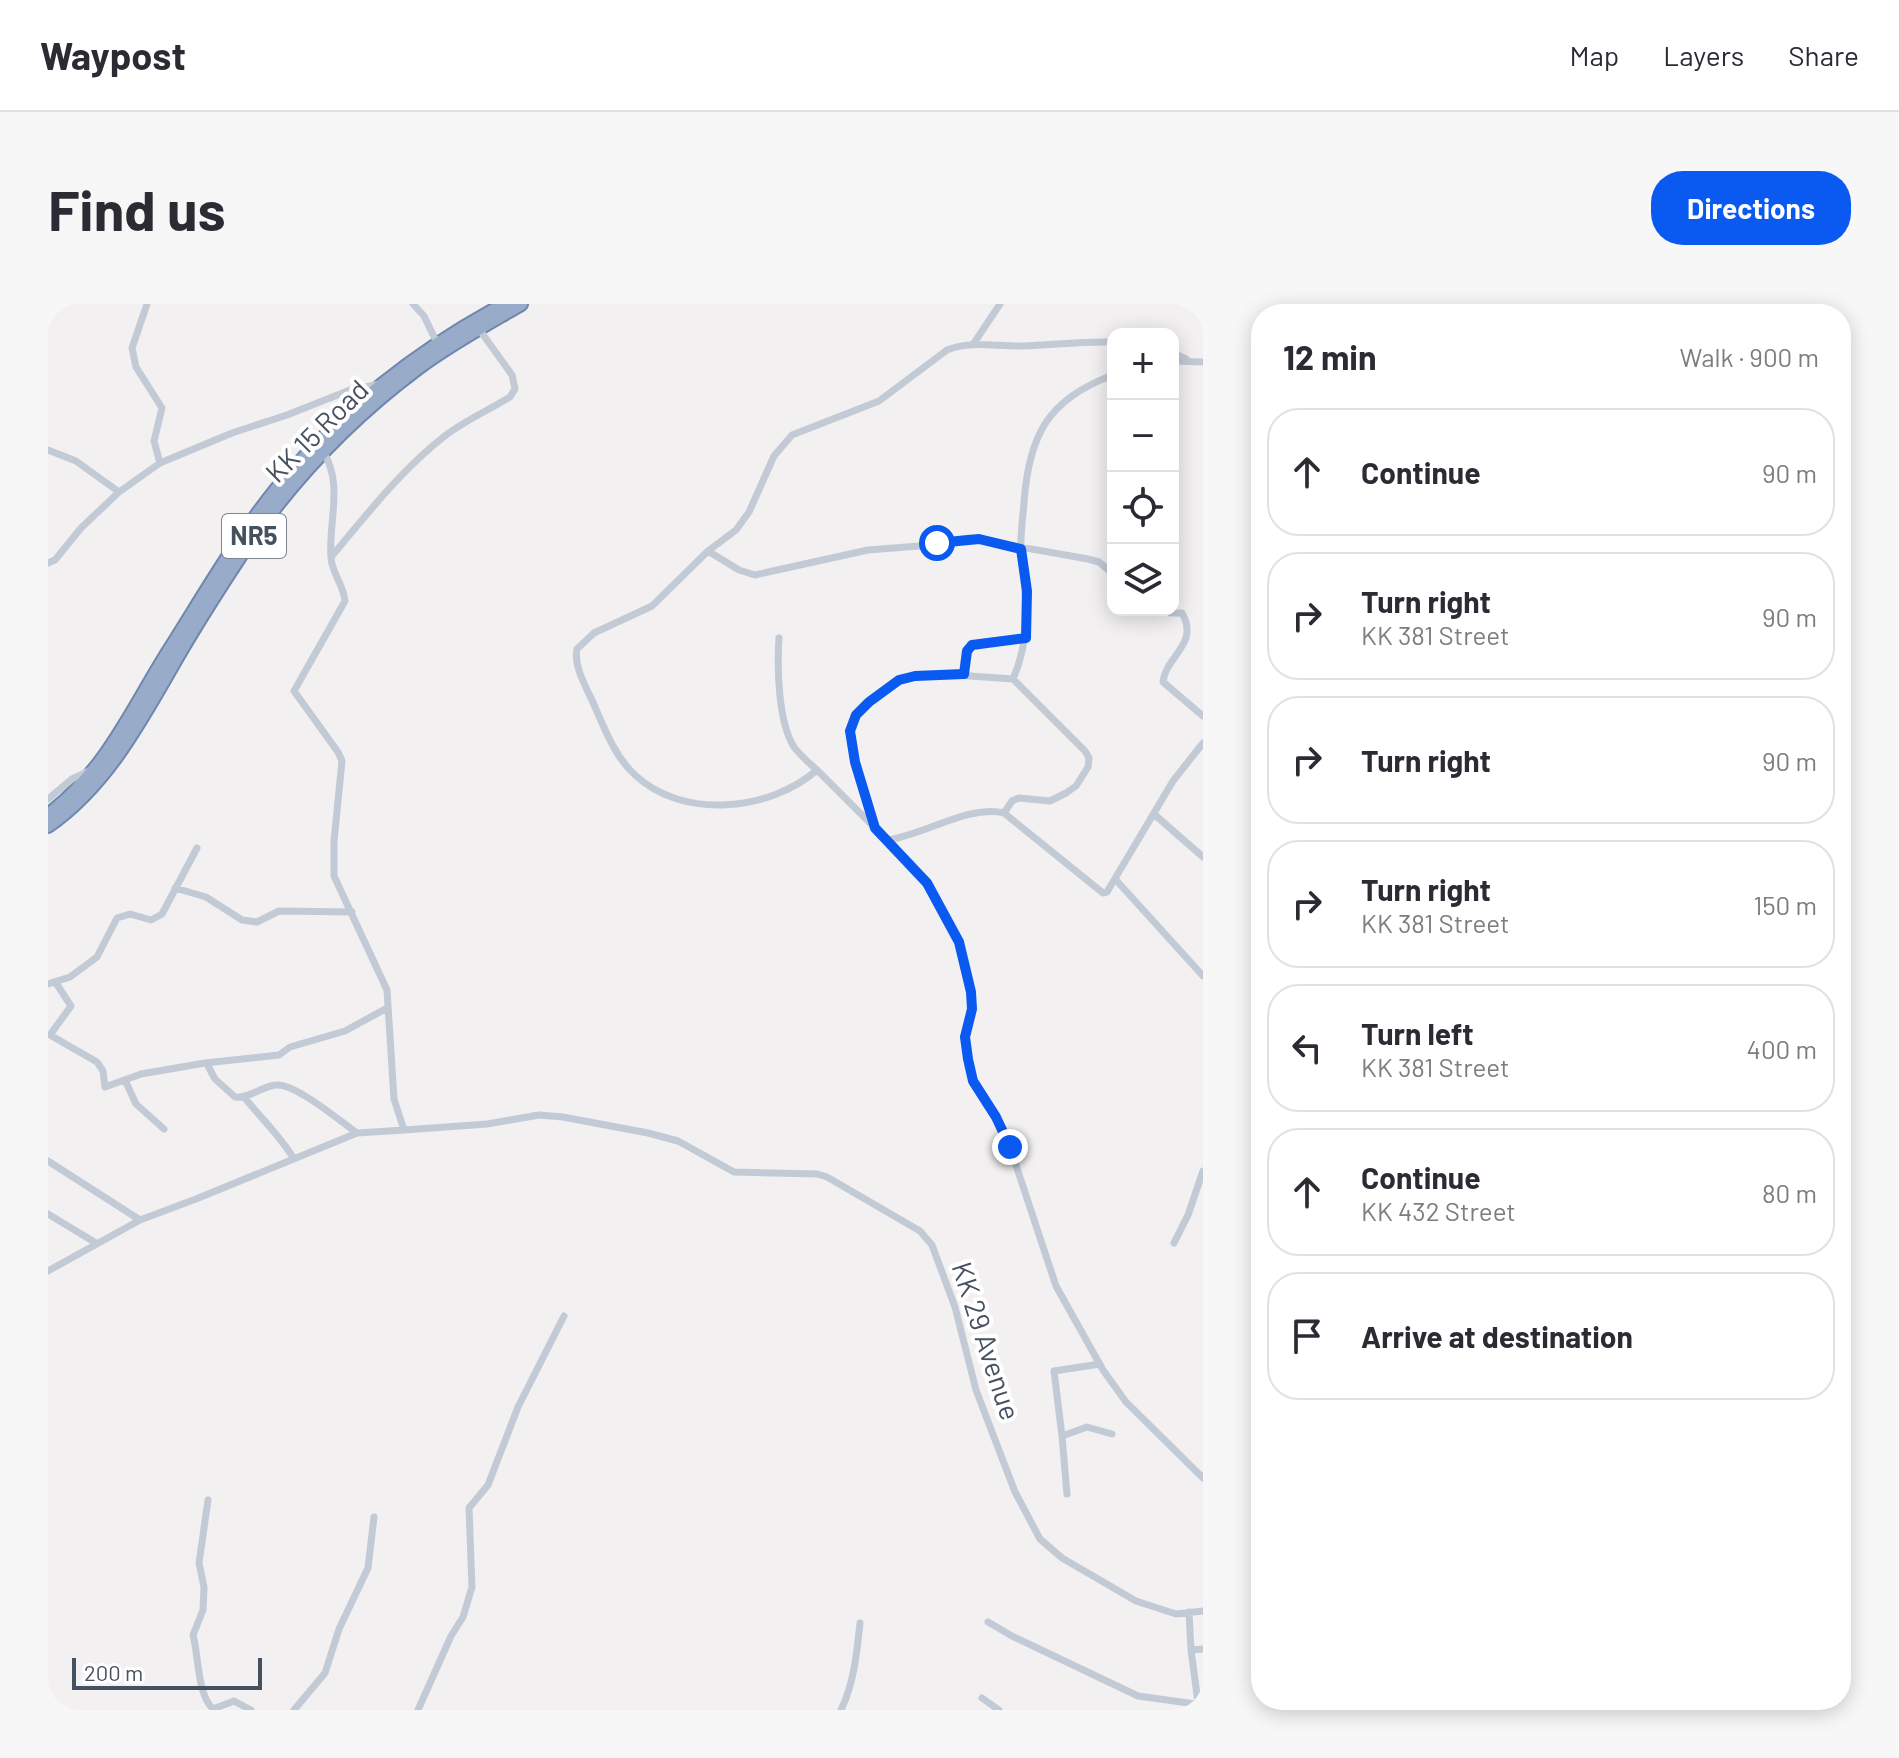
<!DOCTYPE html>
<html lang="en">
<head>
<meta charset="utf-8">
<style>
  :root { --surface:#fff; --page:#f7f7f7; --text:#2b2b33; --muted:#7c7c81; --line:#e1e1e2; --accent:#0a5af2 }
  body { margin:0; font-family:Barlow,sans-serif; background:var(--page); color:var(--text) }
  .controls { position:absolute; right:24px; top:24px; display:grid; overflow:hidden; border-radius:16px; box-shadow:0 4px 20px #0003 }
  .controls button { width:72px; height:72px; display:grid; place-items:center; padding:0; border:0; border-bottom:2px solid var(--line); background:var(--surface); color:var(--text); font:40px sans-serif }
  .scale { position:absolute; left:24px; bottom:20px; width:190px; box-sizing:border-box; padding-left:8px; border:4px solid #46515f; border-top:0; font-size:22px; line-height:28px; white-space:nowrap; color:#46515f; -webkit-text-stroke:6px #fff; paint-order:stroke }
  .stop { position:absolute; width:24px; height:24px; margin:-18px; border:6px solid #0a5af2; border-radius:50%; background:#fff }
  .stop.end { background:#0a5af2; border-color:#fff; box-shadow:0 2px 8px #0008 }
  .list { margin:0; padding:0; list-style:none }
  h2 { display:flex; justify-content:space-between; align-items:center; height:104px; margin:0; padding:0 32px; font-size:34px }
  h2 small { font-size:26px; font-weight:400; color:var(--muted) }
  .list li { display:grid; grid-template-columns:52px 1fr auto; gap:24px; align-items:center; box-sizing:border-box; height:128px; margin:0 16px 16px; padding:0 16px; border:2px solid var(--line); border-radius:32px }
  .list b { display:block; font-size:30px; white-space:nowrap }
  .list p { margin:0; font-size:26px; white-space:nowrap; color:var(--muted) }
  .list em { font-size:26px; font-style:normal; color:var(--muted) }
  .icon { flex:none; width:44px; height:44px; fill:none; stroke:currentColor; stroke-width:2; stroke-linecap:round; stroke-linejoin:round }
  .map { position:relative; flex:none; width:1155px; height:1406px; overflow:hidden; border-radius:32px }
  header { display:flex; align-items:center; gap:48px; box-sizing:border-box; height:112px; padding:0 40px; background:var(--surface); border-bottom:2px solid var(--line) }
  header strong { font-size:38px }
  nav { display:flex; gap:44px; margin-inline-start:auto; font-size:28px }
  .intro { display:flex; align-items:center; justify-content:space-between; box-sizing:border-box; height:192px; padding:0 48px }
  h1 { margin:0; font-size:56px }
  .button { padding:20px 36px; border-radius:32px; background:var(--accent); color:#fff; font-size:28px; font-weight:700 }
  main { display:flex; gap:48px; padding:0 48px }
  aside { flex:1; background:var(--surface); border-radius:32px; box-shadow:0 4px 20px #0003 }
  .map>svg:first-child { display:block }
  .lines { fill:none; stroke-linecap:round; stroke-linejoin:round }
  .trunk-casing { stroke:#6f87ae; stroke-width:16 }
  .minor { stroke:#c2cad6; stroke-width:7 }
  .trunk { stroke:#98acca; stroke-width:12 }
  .route { stroke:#0a5af2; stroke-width:10 }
  .labels { text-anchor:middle; stroke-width:8; stroke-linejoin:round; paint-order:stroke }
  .shield { fill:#fff; stroke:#7e858f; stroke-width:2 }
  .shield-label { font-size:26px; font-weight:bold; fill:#46515f }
  .street-label { font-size:28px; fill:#46515f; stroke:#fff }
</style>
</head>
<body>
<header>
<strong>Waypost</strong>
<nav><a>Map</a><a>Layers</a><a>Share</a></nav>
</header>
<div class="intro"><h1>Find us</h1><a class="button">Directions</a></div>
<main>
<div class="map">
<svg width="1155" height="1406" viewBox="0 0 1155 1406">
  <rect width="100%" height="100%" fill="#f2f0f0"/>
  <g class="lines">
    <defs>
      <path id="trunk" d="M0,511c59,-45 84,-106 122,-166 38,-60 73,-122 120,-176 60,-69 134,-126 215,-169
        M0,522c59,-41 93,-106 128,-167 19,-33 40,-66 61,-98 48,-74 110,-140 181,-193 32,-24 69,-44 103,-64"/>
    </defs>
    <use href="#trunk" class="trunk-casing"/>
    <path class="minor" d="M99,0l-15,44 4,19 26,41 -8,33 6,22
      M365,0l11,12 13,27
      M926,39l26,-39
      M1125,49l13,6
      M1125,57l30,1
      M1065,71c-65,24 -84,60 -89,127 -1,16 -4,33 -3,49 5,46 11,84 -8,128l-72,-5 -26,2 -16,4 -30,22 -13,13 -6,16 1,15 24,82 52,55 32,59 12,50 1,17 -7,28 8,44 23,36 14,30 46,139 47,84 23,32 77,76
      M0,146l28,11 43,31
      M275,148c21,31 5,71 8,106 1,15 13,28 14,43l-51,90 44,61 4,9 -8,80v35l53,114 7,109 10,31 83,-6 52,-9 24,2 85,16 30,8 56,31 83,2 10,3 93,54 12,14 23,62 21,83 39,102 25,47 22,19 74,43 40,13 27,-3
      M660,247l31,19 16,5 113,-25 51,-4 50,-8 119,21 11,3 14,12
      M284,252c35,-42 71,-88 114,-121 20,-15 43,-25 64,-38l5,-8 -3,-14 -33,-46
      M0,259l7,-3 26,-32 38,-36 41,-29 72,-30 55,-18 63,-25 30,-6
      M1118,306l4,3h12c18,31 -17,44 -19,69l40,34
      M731,334c-2,29 -1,84 15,109 6,8 15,16 23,23
      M916,370l3,-23 5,-6 54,-7
      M0,495l24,-20 17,-8
      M956,509l99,80 4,-1 66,-111 30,-38
      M1107,511l48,42
      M826,523l-57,-57c-47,41 -134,50 -182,5 -19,-17 -30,-45 -40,-68 -7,-17 -22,-40 -18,-58l17,-16 58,-27 56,-55 28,-21 13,-18 25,-56 18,-21 87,-34 68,-51c25,-10 50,-3 76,-4 30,-1 60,-5 90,-4
      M839,536c36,-4 82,-36 117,-27l8,-12 7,-3 31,3 16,-8 10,-7 12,-19 1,-9 -4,-7 -72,-72
      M1068,576l87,96
      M127,584l31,9 36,23 15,2 22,-11 73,1
      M8,679l15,23 -21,29 47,27 6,9 2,16 36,-13 64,-11 74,-8 11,-8 55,-16 42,-23
      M0,680l22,-7 27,-20 20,-39 13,-4 21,6 11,-6 35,-66
      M159,760l8,15 20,18c14,2 27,-11 41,-12 19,-2 64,36 81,48
      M77,776l11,24 28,25
      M196,793c17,21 37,40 50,62
      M0,857l92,59
      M0,910l48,29
      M1126,939l14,-28 15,-44
      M0,967l92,-51 56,-21 161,-66 47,-3
      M1052,1060l-46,7 8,65 25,-9 25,7
      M1014,1132l5,58
      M160,1196l-9,63 5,24 -1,23 -10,25c6,22 4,59 20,74l21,-8 17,9
      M1141,1308l2,38 8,60
      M940,1318l24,14 126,60 65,9
      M1143,1346l12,-1
      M934,1394l17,12
      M246,1406l31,-37 14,-44 29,-61 6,-51
      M370,1406l33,-74 12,-19 9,-30 -3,-79 19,-23 30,-78 46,-91
      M793,1406c13,-27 16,-58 19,-87"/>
    <use href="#trunk" class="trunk"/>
  </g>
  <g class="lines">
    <path class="route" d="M889,239l42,-4 42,10 6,42 -1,47 -54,7 -5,6 -3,23 -49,2 -16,4 -30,22 -13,13 -6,16 5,31 20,66 52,55 32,59 12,50 1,17 -7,28 3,22 5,22 23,36 14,30"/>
  </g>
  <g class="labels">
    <rect class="shield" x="174" y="210" width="64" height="44" rx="6"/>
    <g class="shield-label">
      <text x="206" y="241">NR5</text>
    </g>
    <g class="street-label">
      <text transform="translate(269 127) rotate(-45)" y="10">KK 15 Road</text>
      <text transform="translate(938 1037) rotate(72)" y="10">KK 29 Avenue</text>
    </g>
  </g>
</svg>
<div class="controls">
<button>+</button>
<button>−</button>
<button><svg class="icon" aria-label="locate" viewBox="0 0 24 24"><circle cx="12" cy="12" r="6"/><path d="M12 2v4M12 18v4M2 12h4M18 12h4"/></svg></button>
<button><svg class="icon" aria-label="layers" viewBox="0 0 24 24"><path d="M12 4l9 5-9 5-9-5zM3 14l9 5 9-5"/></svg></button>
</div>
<div class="scale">200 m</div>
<div class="stop" style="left:889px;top:239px"></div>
<div class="stop end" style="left:962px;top:843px"></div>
</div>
<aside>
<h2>12 min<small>Walk · 900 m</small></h2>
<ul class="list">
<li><svg class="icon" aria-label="ahead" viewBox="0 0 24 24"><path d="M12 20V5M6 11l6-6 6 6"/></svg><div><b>Continue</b></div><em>90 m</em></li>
<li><svg class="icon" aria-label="right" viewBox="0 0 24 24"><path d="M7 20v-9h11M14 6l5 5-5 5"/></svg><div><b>Turn right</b><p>KK 381 Street</p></div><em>90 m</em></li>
<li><svg class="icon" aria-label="right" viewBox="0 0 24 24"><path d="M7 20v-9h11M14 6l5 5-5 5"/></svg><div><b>Turn right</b></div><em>90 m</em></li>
<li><svg class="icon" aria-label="right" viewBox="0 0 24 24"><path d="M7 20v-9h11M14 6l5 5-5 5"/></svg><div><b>Turn right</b><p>KK 381 Street</p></div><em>150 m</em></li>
<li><svg class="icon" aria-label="left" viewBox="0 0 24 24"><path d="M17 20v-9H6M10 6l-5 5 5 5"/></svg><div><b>Turn left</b><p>KK 381 Street</p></div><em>400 m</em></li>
<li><svg class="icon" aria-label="ahead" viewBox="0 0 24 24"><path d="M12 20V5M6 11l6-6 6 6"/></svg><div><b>Continue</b><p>KK 432 Street</p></div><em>80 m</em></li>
<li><svg class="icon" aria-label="arrive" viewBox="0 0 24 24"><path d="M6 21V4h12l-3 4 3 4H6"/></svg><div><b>Arrive at destination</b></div></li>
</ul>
</aside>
</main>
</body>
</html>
